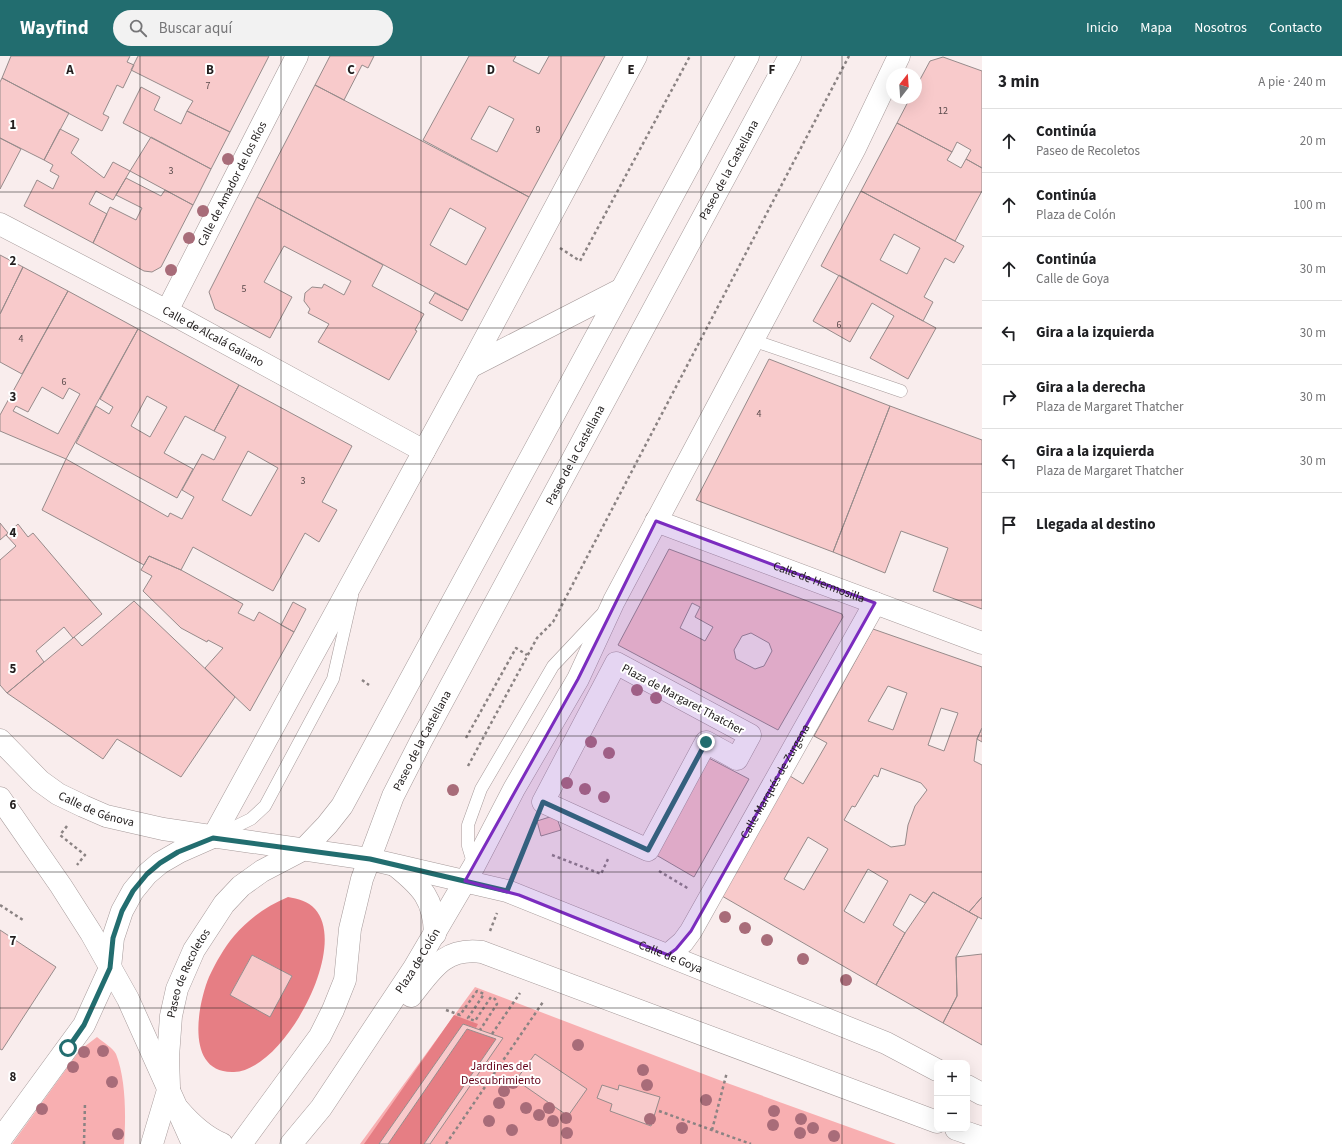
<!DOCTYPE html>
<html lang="es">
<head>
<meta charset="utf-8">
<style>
  :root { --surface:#fff; --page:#f2f2f2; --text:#202124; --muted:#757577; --line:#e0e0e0; --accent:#226d6f }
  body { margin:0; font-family:"Source Sans 3",sans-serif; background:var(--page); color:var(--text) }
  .controls { position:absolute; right:12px; bottom:12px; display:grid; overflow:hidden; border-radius:8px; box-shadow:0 4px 16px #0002 }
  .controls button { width:36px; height:36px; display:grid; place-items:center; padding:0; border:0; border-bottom:1px solid var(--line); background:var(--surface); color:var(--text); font:20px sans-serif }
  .compass { position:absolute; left:886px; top:12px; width:36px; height:36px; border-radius:50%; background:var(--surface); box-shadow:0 4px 16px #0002; rotate:17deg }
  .stop { position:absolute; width:12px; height:12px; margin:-9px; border:3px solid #226d6f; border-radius:50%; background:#fff }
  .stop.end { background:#226d6f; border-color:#fff; box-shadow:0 1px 4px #0008 }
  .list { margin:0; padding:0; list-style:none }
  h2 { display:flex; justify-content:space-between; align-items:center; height:52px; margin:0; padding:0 16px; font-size:17px }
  h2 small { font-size:13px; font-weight:400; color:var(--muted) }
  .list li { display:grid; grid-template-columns:26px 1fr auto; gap:12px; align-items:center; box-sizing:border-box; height:64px; padding:0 16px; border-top:1px solid var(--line) }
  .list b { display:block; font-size:15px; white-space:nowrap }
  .list p { margin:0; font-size:13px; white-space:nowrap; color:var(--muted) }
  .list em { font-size:13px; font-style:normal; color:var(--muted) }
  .icon { flex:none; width:22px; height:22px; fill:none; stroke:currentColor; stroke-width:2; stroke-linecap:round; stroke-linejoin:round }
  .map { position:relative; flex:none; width:982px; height:1088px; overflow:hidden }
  header { display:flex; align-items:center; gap:24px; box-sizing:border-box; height:56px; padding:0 20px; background:var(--accent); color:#fff }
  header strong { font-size:19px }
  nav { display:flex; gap:22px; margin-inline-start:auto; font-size:14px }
  .search { width:280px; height:36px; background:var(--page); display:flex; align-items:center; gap:10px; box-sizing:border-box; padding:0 14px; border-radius:22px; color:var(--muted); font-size:15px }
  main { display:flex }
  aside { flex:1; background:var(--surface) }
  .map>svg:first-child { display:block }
  .green { fill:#f8afb1 }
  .water { fill:#e67e84; fill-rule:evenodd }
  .building { fill:#f8cacb; stroke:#978b8b; fill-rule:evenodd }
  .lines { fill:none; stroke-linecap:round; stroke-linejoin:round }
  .lane-casing { stroke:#a69a9a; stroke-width:13 }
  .street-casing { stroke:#a69a9a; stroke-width:23 }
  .primary-casing { stroke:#a69a9a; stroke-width:23 }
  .highway-casing { stroke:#a69a9a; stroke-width:23 }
  .path { stroke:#8b8383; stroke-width:2.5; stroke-dasharray:3 3; stroke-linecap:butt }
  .lane { stroke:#fff; stroke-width:12 }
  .street { stroke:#fff; stroke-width:22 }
  .primary { stroke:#fff; stroke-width:22 }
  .highway { stroke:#fff; stroke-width:22 }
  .tree { fill:#a86c79 }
  .route { stroke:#226d6f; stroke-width:5 }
  .marked { fill:#7b2cbf; fill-opacity:0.2; stroke:#7b2cbf; stroke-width:3; stroke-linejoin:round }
  .grid { fill:none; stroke:#242020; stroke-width:1; stroke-opacity:0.55 }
  .labels { text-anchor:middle; stroke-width:4; stroke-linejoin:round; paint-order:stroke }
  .number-label { font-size:10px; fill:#594a4b }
  .street-label { font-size:12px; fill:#242020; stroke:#fff }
  .park-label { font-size:12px; fill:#65031a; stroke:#fff }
  .grid-label { font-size:13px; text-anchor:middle; font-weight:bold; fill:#242020; stroke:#fff; stroke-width:4; stroke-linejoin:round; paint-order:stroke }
</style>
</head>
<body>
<header>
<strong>Wayfind</strong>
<div class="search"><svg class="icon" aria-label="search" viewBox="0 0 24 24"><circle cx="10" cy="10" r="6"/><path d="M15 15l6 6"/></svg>Buscar aquí</div>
<nav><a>Inicio</a><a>Mapa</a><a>Nosotros</a><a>Contacto</a></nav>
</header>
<main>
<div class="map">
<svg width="982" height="1088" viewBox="0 0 982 1088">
  <rect width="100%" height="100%" fill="#f9eded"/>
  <path class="green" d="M475,931l252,96 169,61h-536z
    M97,981c6,5 16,11 19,17 10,25 10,63 8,90h-112l68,-94z"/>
  <path class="water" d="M288,841c10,2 20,4 27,12 35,39 -32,162 -81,163 -49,2 -37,-66 -25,-95 7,-15 15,-29 25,-41 15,-18 33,-30 54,-39zM252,899l40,21 -22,40 -40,-21z
    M454,959l24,9 -2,4 -13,-4 -84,120h-15z
    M467,973l29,10 -72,105h-36z"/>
  <path class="building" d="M11,0h119l-3,6 7,3 -11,23 -6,-3 -14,29 6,3 -7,14 -100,-53z
    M138,0h131l-39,76 -43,-21 6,-10 -62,-31z
    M330,0h44l-6,12 -6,-3 -18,35 -29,-15z
    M469,0h47l-3,5 26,13 10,-18h56l-76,141 -106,-57zM489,50l25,13 -17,33 -26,-13z
    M943,1l39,14v97l-16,-9 5,-9 -14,-8 -5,10 -55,-29 13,-25h6v-11l14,-26z
    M2,22l67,35 -25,47 -44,-22v-56z
    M315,29l214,112 -61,113 -211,-113zM450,152l36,20 -20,37 -36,-20z
    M141,31l19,10 -6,13 27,14 6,-13 43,21 -19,37 -88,-46z
    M897,67l55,29 -5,8 14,8 5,-9 16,9v23l-27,50 -94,-50z
    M60,73l19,10 -8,14 33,25 9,-16 17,9 -17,29 -17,-9 -7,13 18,10 -14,29 -69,-37 13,-26 16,9 6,-13 -9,-5 3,-6 -9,-5z
    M151,81l60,32 -18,36 -63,-34z
    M0,82l21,11 -21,40z
    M126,122l35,18 4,-6 28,15 -32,62 -9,5 -8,-1 -51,-28 17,-36 26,13 6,-12 -26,-13z
    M861,135l103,55 -10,17 -9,-5 -21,39 9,5 -10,19 -102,-55zM894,178l26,14 -13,26 -27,-14z
    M257,141l126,68 -11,21 52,28 -9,16 2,1 -28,49 -71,-38 11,-18 -21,-11 2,-4 -6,-8 1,-8 7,-6 10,1 2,-4 20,11 7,-14 -67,-35 -20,36 28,15 -22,41 -55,-29 -6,-17z
    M0,199l23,12 -23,47z
    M23,211l45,24 -46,83 -22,-12v-48z
    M839,219l97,53 -28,51 -38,-21 24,-42 -22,-13 -22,39 -37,-21z
    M68,235l70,38 -72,130 -66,-28v-16zM42,331l21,12 6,-11 11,6 -22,40 -45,-23 3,-5 12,6z
    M435,237l33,17 -6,11 -33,-18z
    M138,273l101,56 -25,46 -29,-15 -21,37 29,16 -16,29 -101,-55 20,-37 13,8 4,-7 -13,-8zM147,340l20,11 -17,30 -19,-11z
    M769,303l121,47 -57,146 -137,-52z
    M239,329l113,61 -30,56 15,8 -18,32 -14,-9 -32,58 -80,-44 -12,23 -32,-14 -5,9 -102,-55 24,-51 102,58 2,-4 12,6 12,-22 -12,-7 20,-36 12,6 12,-23 -12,-6zM248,395l30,17 -27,48 -29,-16z
    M890,350l92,34v169l-49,-18 15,-43 -47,-17 -16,42 -52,-21z
    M0,467l8,10 -8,7z
    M18,468l10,13 5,-4 69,81 -29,24 -9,-11 -28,24 8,11 -37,31 -7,-8v-125l16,-14 -10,-11z
    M669,493l173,65 1,3 -65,113 -160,-85zM692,547l8,4 -5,10 18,10 -8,14 -25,-13zM751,577l18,10 3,8 -8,15 -9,3 -19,-10 -2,-9 8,-14z
    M149,500l32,14 62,34 -5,9 16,8 5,-9 35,20 -44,79 -45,-43 18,-20 -15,-8 -1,2 -26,-14 -38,-37 9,-15 -11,-6z
    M134,545l101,96 -54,80 -64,-38 -14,20 -96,-66 66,-55 1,-1 8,9z
    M293,546l13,7 -12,23 -13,-7z
    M873,573l109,38v61l-5,11 -3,22 8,4v132l-13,15 -36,-20 -8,11 -15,-9 -17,31 12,8 -29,52 -154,-89 68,-120 13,8 13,-22 11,-19 -13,-7zM888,630l19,7 -14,37 -25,-9zM941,652l17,5 -14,38 -16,-6zM881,712l40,15 6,7 -12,16 -7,19 -3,20 -14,2 -47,-27 8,-14 3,1 19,-32 4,2zM808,781l20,12 -24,41 -20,-11zM868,813l20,12 -24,42 -20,-12z
    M982,672v14l-5,-3z
    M703,699l46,24 -55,98 -43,-25z
    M556,759l5,15 -20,6 -4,-15z
    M933,836l45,25 -22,40 1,39 -14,27 -67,-38 29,-52z
    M982,841v22l-13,-7z
    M0,874l56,37 -54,83 -2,-1z
    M982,898v91l-39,-22 14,-27 -1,-39z
    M252,899l40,21 -22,41 -40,-22z
    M463,968l40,14 -73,106h-6l72,-105 -29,-10 -79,115h-9z
    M535,998l52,35 -19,27 -52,-36z
    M602,1029l16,5 1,-5 41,12 -9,29 -41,-15 2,-7 -15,-6z"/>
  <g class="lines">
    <defs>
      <path id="lane" d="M752,284l149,51
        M218,779l33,-16 14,-13 68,-127 19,-83
        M474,810l-6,-20v-21l13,-36 72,-123 48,-51"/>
      <g id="street">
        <path id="s1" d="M0,168l167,87 257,140"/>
        <path id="s2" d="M167,255l130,-255"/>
        <path d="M470,311l150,-77"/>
        <path id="s3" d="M656,465l326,122"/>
        <path d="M616,607l134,72 -13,24 -31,-17 -58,108 -105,-48z"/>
        <path d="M396,810c26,21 38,33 39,68"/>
        <path id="s4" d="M668,899l15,-13 8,-11 184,-328"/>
        <path d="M411,940c21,-26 33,-49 71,-44l455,170"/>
        <path d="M178,1053c12,14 27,28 44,35"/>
        <path d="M956,1073l26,9"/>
        <path d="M0,1084l84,-115 26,-57 3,-30 9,-27 11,-20 14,-17 13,-11 19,-11 34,-15 257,-470 166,-311"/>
        <path id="s5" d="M291,1088l30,-36 93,-140 60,-102 40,-77 64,-110 36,-78 241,-453 44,-92"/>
      </g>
      <g id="primary">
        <path id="s6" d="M0,684l40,41 18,13 25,12 23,10 57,13 206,30 138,32 379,152 51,27"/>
        <path d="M0,742l61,88 30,47 37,66 65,145"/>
        <path d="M967,1030l15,8"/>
      </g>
      <g id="highway">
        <path id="s7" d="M152,1088l17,-57 -1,-30 3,-41 6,-27 17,-39 30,-46 17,-18 21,-15 42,-22 23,-24 15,-19 406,-750"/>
        <path id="s8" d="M241,1088l79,-108 13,-26 12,-30 5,-51 12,-50 31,-83 28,-55 369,-685"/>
      </g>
    </defs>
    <use href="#lane" class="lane-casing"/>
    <use href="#street" class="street-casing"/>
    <use href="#primary" class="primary-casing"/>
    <use href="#highway" class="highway-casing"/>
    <path class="path" d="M560,192l20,13 110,-205
      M362,624l7,5
      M466,682l50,-90 11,7
      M468,710l69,-128 16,-16 296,-566
      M67,770l-7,9 25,20 -8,10
      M552,799l49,19 8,-17
      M515,814l19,-47
      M659,815l30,18
      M0,849l23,15
      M490,875l7,-18
      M446,954l14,5 17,-24 7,3 -16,24 7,3 16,-24 4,2 2,5 -17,26
      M492,978l28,-41
      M659,1055l92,33
      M712,1074l15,-58
      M84,1088l1,-42
      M446,1088l97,-142"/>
    <use href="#lane" class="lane"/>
    <use href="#street" class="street"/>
    <use href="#primary" class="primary"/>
    <use href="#highway" class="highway"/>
  </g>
  <g class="tree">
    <circle cx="228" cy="103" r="6"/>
    <circle cx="203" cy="155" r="6"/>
    <circle cx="189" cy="182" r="6"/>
    <circle cx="171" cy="214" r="6"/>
    <circle cx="637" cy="634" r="6"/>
    <circle cx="656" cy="642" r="6"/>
    <circle cx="591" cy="686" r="6"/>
    <circle cx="609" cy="697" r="6"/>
    <circle cx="567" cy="727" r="6"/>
    <circle cx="585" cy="733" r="6"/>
    <circle cx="453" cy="734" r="6"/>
    <circle cx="604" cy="741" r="6"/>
    <circle cx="725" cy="861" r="6"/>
    <circle cx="745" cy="872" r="6"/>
    <circle cx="767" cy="884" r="6"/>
    <circle cx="803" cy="903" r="6"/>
    <circle cx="846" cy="924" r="6"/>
    <circle cx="578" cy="989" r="6"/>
    <circle cx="103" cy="995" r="6"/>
    <circle cx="84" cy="996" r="6"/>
    <circle cx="73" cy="1011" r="6"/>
    <circle cx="643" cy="1014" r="6"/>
    <circle cx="112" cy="1026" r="6"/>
    <circle cx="513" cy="1027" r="6"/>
    <circle cx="647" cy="1029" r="6"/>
    <circle cx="504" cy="1035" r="6"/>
    <circle cx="706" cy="1044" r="6"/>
    <circle cx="499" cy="1047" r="6"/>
    <circle cx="526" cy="1052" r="6"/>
    <circle cx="549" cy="1052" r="6"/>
    <circle cx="42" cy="1053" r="6"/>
    <circle cx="774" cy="1055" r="6"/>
    <circle cx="539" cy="1059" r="6"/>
    <circle cx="566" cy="1062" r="6"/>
    <circle cx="650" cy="1063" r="6"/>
    <circle cx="801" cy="1063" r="6"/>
    <circle cx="489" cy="1065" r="6"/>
    <circle cx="553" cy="1065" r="6"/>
    <circle cx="773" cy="1069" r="6"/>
    <circle cx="682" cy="1072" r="6"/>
    <circle cx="813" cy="1072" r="6"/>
    <circle cx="512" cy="1074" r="6"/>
    <circle cx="567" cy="1077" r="6"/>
    <circle cx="800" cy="1077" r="6"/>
    <circle cx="118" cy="1078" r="6"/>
    <circle cx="834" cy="1080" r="6"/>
  </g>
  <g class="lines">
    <path class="route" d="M68,992l16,-23 26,-57 3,-30 9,-27 11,-20 14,-17 13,-11 18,-11 35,-14 157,21 137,32 36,-89 105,48 58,-108"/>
  </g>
  <path class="marked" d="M656,465l219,82 -184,328 -15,18 -8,6 -149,-60 -54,-14 113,-202z"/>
  <path class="grid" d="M140,0v1088M281,0v1088M421,0v1088M561,0v1088M701,0v1088M842,0v1088M0,136h982M0,272h982M0,408h982M0,544h982M0,680h982M0,816h982M0,952h982"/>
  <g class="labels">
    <g class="number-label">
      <text x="208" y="33">7</text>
      <text x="943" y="58">12</text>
      <text x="538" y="77">9</text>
      <text x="171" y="118">3</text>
      <text x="244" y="236">5</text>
      <text x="839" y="272">6</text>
      <text x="21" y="286">4</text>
      <text x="64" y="329">6</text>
      <text x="759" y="361">4</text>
      <text x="303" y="428">3</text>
    </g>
    <g class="street-label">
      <text dy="4" stroke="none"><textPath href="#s8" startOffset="1097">Paseo de la Castellana</textPath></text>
      <text dy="4" stroke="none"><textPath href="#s2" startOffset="143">Calle de Amador de los Ríos</textPath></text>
      <text dy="4" stroke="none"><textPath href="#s1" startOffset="241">Calle de Alcalá Galiano</textPath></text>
      <text dy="4" stroke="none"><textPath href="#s8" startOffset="773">Paseo de la Castellana</textPath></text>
      <text dy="4" stroke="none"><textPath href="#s3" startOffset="174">Calle de Hermosilla</textPath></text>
      <text transform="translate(683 643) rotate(28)" y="4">Plaza de Margaret Thatcher</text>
      <text dy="4" stroke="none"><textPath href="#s8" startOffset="449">Paseo de la Castellana</textPath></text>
      <text dy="4" stroke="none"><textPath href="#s4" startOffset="205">Calle Marqués de Zurgena</textPath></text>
      <text dy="4" stroke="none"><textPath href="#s6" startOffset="121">Calle de Génova</textPath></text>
      <text dy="4" stroke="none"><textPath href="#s6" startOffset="717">Calle de Goya</textPath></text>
      <text dy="4" stroke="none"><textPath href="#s5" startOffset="223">Plaza de Colón</textPath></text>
      <text dy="4" stroke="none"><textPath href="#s7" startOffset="177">Paseo de Recoletos</textPath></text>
    </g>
    <g class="park-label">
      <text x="501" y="1014">Jardines del<tspan x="501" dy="14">Descubrimiento</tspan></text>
    </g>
  </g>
  <g class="grid-label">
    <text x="70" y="18">A</text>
    <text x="210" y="18">B</text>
    <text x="351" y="18">C</text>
    <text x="491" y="18">D</text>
    <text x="631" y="18">E</text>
    <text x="772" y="18">F</text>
    <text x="13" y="73">1</text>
    <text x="13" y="209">2</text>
    <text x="13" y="345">3</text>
    <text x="13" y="481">4</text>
    <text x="13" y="617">5</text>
    <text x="13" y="753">6</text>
    <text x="13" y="889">7</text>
    <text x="13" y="1025">8</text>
  </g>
</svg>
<div class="controls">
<button>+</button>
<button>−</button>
</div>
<svg class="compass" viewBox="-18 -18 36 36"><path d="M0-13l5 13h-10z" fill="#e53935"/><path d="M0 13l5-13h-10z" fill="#757577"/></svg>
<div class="stop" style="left:68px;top:992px"></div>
<div class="stop end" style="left:706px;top:686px"></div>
</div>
<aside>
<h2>3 min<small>A pie · 240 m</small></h2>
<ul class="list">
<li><svg class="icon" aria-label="ahead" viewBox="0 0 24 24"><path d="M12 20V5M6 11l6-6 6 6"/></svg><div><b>Continúa</b><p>Paseo de Recoletos</p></div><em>20 m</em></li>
<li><svg class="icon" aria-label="ahead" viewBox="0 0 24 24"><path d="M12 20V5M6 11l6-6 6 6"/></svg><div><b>Continúa</b><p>Plaza de Colón</p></div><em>100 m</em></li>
<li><svg class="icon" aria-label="ahead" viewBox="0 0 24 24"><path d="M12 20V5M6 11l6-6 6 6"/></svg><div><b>Continúa</b><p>Calle de Goya</p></div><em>30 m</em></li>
<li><svg class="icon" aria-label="left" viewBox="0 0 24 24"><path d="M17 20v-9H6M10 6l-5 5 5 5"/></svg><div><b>Gira a la izquierda</b></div><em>30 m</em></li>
<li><svg class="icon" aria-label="right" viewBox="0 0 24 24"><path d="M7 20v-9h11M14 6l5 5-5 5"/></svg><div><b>Gira a la derecha</b><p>Plaza de Margaret Thatcher</p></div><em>30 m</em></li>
<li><svg class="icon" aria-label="left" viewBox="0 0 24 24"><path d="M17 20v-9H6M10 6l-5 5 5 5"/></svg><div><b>Gira a la izquierda</b><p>Plaza de Margaret Thatcher</p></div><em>30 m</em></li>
<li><svg class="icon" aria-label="arrive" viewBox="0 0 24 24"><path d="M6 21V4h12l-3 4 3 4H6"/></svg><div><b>Llegada al destino</b></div></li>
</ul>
</aside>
</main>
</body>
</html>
